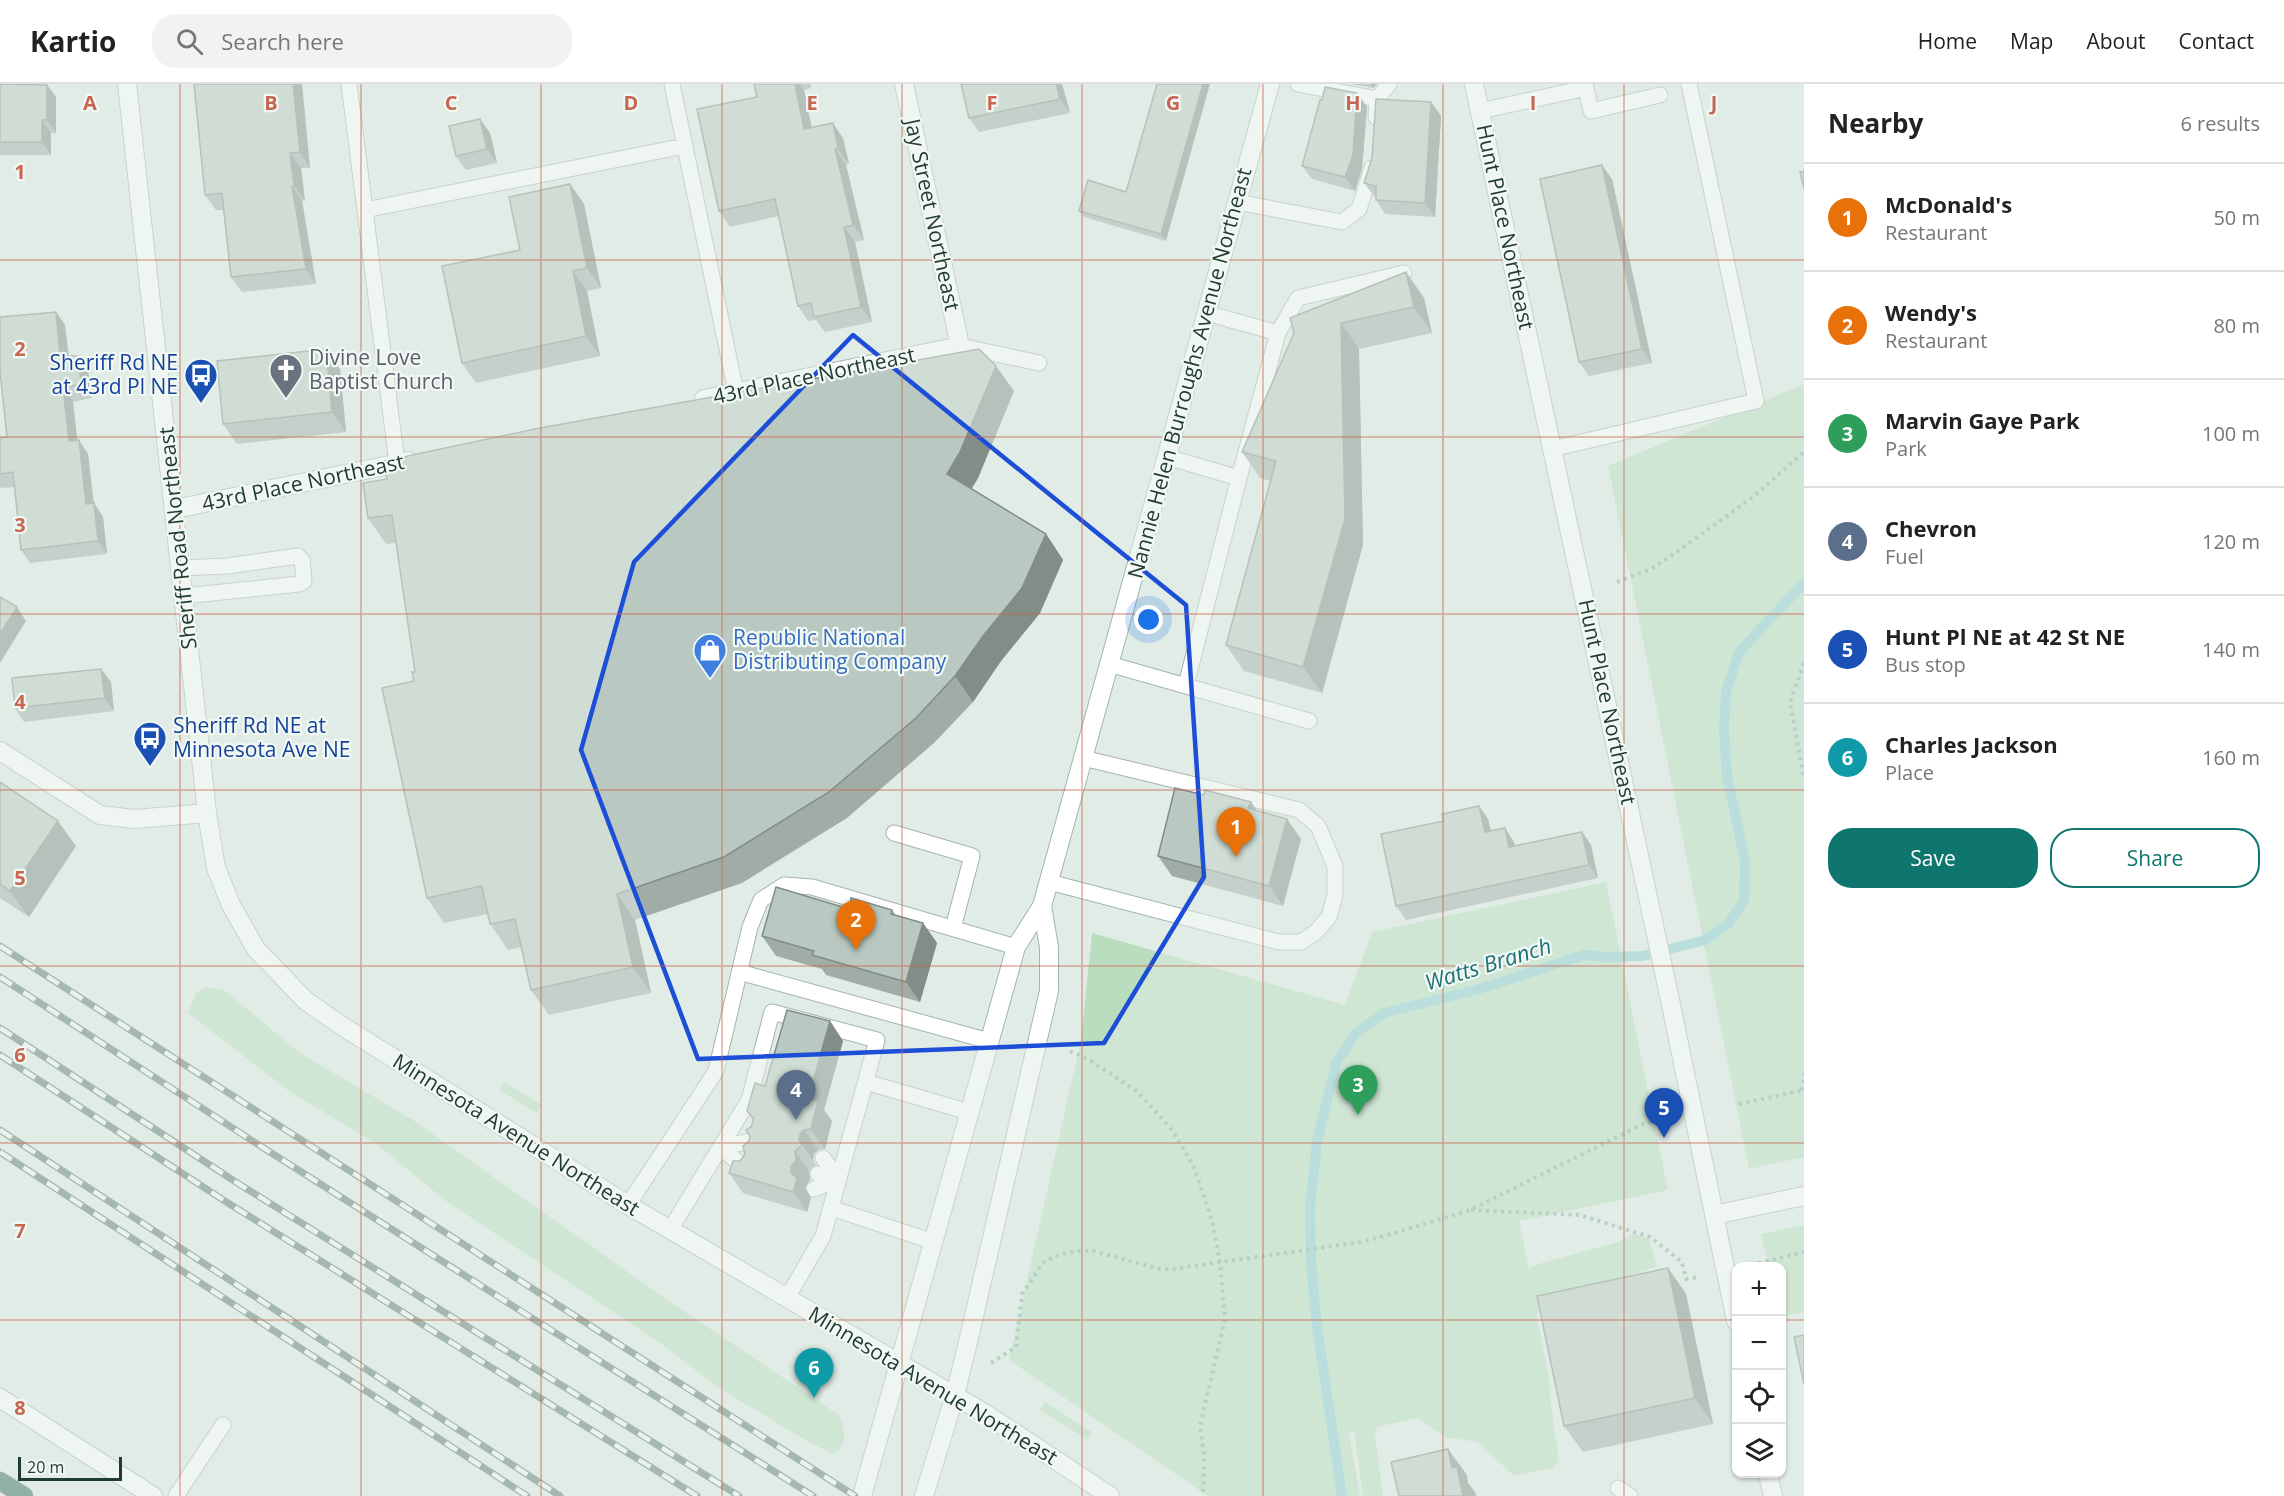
<!DOCTYPE html>
<html lang="en">
<head>
<meta charset="utf-8">
<style>
  :root { --surface:#fff; --page:#f2f2f2; --text:#222; --muted:#767676; --line:#e0e0e0; --accent:#0f766e }
  body { margin:0; font-family:"Open Sans",sans-serif; background:var(--page); color:var(--text) }
  .controls { position:absolute; right:18px; bottom:18px; display:grid; overflow:hidden; border-radius:12px; box-shadow:0 2px 4px #0004 }
  .controls button { width:54px; height:54px; display:grid; place-items:center; padding:0; border:0; border-bottom:2px solid var(--line); background:var(--surface); color:var(--text); font:30px sans-serif }
  .scale { position:absolute; left:18px; bottom:15px; width:104px; box-sizing:border-box; padding-left:6px; border:3px solid #213c32; border-top:0; font-size:16px; line-height:21px; white-space:nowrap; color:#213c32; -webkit-text-stroke:4px #f2f8f4; paint-order:stroke }
  .you { position:absolute; left:1149px; top:536px; width:21px; height:21px; margin:-15px; border:4px solid #fff; border-radius:50%; background:#1a73e8; box-shadow:0 0 0 9px #1a73e833 }
  .badge { display:grid; place-items:center; width:39px; height:39px; border-radius:50%; background:var(--accent); color:#fff; font-size:20px; font-weight:700 }
  .pin { position:absolute; translate:-50% -50px; filter:drop-shadow(0 2px 3px #0008) }
  .pin::after { content:''; position:absolute; top:32px; width:21px; height:18px; background:inherit; clip-path:polygon(0 0,100% 0,50% 100%) }
  .list { margin:0; padding:0; list-style:none }
  h2 { display:flex; justify-content:space-between; align-items:center; height:78px; margin:0; padding:0 24px; font-size:26px }
  h2 small { font-size:20px; font-weight:400; color:var(--muted) }
  .list li { display:grid; grid-template-columns:39px 1fr auto; gap:18px; align-items:center; box-sizing:border-box; height:108px; padding:0 24px; border-top:2px solid var(--line) }
  .list b { display:block; font-size:22px; white-space:nowrap }
  .list p { margin:0; font-size:20px; white-space:nowrap; color:var(--muted) }
  .list em { font-size:20px; font-style:normal; color:var(--muted) }
  .actions { display:flex; gap:12px; padding:18px 24px }
  .actions a { flex:1; padding:14px 0; border:2px solid var(--accent); border-radius:24px; text-align:center; font-size:21px; color:var(--accent) }
  .actions .main { background:var(--accent); color:#fff }
  .icon { flex:none; width:33px; height:33px; fill:none; stroke:currentColor; stroke-width:2; stroke-linecap:round; stroke-linejoin:round }
  .map { position:relative; flex:none; width:1804px; height:1412px; overflow:hidden }
  header { display:flex; align-items:center; gap:36px; box-sizing:border-box; height:84px; padding:0 30px; background:var(--surface); border-bottom:2px solid var(--line) }
  header strong { font-size:28px }
  nav { display:flex; gap:33px; margin-inline-start:auto; font-size:21px }
  .search { width:420px; height:54px; background:var(--page); display:flex; align-items:center; gap:15px; box-sizing:border-box; padding:0 21px; border-radius:24px; color:var(--muted); font-size:22px }
  main { display:flex }
  aside { flex:1; background:var(--surface) }
  .map>svg:first-child { display:block }
  .green { fill:#baddc0 }
  .lines { fill:none; stroke-linecap:round; stroke-linejoin:round }
  .stream { stroke:#89cdd1; stroke-width:10 }
  .service-casing { stroke:#a4b4ac; stroke-width:17 }
  .minor-casing { stroke:#a4b4ac; stroke-width:20 }
  .secondary-casing { stroke:#9fb7ad; stroke-width:20 }
  .motorway-casing { stroke:#c1c8c6; stroke-width:20 }
  .path { stroke:#82af9c; stroke-width:4; stroke-dasharray:3 4.5; stroke-linecap:butt }
  .service { stroke:#fff; stroke-width:15 }
  .minor { stroke:#fff; stroke-width:18 }
  .secondary { stroke:#fff; stroke-width:18 }
  .motorway { stroke:#2d6856; stroke-width:18 }
  .rail-casing { stroke:#5c786e; stroke-width:7 }
  .rail { stroke:#f2f8f4; stroke-width:4.5; stroke-dasharray:14; stroke-linecap:butt }
  .wall { fill:#9fada6 }
  .shaded-wall { fill:#828d87 }
  .building { fill:#b9c9c1; stroke:#828d87; stroke-width:1.5 }
  .marked { fill:none; stroke:#1d4ed8; stroke-width:4.5; stroke-linejoin:round }
  .grid { fill:none; stroke:#c76651; stroke-width:1.5; stroke-opacity:0.55 }
  .labels { text-anchor:middle; stroke-width:4.5; stroke-linejoin:round; paint-order:stroke }
  .street-label { font-size:21px; fill:#213c32; stroke:#f2f8f4 }
  .worship-label { font-size:21px; fill:#5b616d; stroke:#f2f8f4; text-anchor:start }
  .transit-label { font-size:21px; fill:#164399; stroke:#f2f8f4; text-anchor:end }
  .shop-label { font-size:21px; fill:#366cbe; stroke:#f2f8f4; text-anchor:start }
  .water-label { font-size:22px; font-style:italic; fill:#1c7278; stroke:#f2f8f4 }
  .grid-label { font-size:20px; text-anchor:middle; font-weight:bold; fill:#c76651; stroke:#f2f8f4; stroke-width:4.5; stroke-linejoin:round; paint-order:stroke }
</style>
</head>
<body>
<header>
<strong>Kartio</strong>
<div class="search"><svg class="icon" aria-label="search" viewBox="0 0 24 24"><circle cx="10" cy="10" r="6"/><path d="M15 15l6 6"/></svg>Search here</div>
<nav><a>Home</a><a>Map</a><a>About</a><a>Contact</a></nav>
</header>
<main>
<div class="map">
<svg width="1804" height="1412" viewBox="0 0 1804 1412">
  <rect width="100%" height="100%" fill="#e1ece6"/>
  <path class="green" d="M1804,300v773l-55,12 -141,-703z
    M1606,798l62,308 -149,31 10,48 9,-5 77,-21 19,-9 15,4 8,28 -25,9 -79,19 -11,10 -5,11 14,74 -2,1 10,71 -7,7 -38,8 -36,-34 -34,-5 -26,-19 -41,9 -2,6 8,63h-20l-9,-65 -5,2 11,63h-152l-199,-136 72,-320 11,-107 253,72 27,-73z
    M205,903l19,3 76,63 113,67 260,184 166,111c6,15 10,28 -5,39l-24,-11 -91,-55 -59,-45 -214,-142 -71,-58 -86,-52 -101,-78 8,-20z
    M505,998l37,23 -5,8 -38,-23z
    M1804,1141v87l-22,5v-51h-13l-8,-32z
    M1045,1318l47,30 -4,8 -48,-30z"/>
  <g class="lines">
    <path class="stream" d="M1342,1412l-25,-169 -6,-64 -1,-56 7,-65 19,-79 20,-30 28,-20 92,-23 108,-35 19,2 40,-1 62,-16 23,-16 16,-23 1,-40 -18,-85 -3,-45 2,-39 13,-40 65,-69"/>
    <defs>
      <path id="service" d="M349,0l48,379
        M672,0l64,308
        M1298,0l79,15
        M1480,27l106,-23 5,23 69,-16
        M1376,33l1,-18 12,-15
        M1237,118l105,20 17,-13 13,-41
        M365,126l319,-64
        M1206,229l72,20 20,-35 106,-25
        M960,262l79,17
        M1552,365l204,-48 -67,-317
        M1167,373l72,21 39,-145
        M181,484l46,-2 71,-10 4,4 2,21 -5,3 -115,12
        M1109,580l200,57
        M1186,601l53,-207
        M894,749l78,23 -19,72
        M1049,798l230,60h22l15,-10 13,-15 6,-22v-29l-17,-40 -19,-16 -216,-52
        M739,888l250,69
        M866,998l103,30
        M720,1063l30,25
        M720,1063l38,-7
        M823,1074l16,21
        M818,1090l21,5
        M814,1105l25,-10
        M628,1121l88,-134 34,-144 11,-27 23,-15 28,2 204,60
        M831,1124l103,34
        M670,1146l79,-130 23,-88 105,28 -54,196 -36,62
        M1618,1404l12,8
        M176,1412l47,-71"/>
      <path id="minor" d="M1474,0l196,916 66,321
        M704,315l256,-53 -56,-262
        M175,425l234,-48
        M0,667l100,64 34,4 73,-6
        M1714,1131l90,-19
        M1768,1390l5,22"/>
      <path id="secondary" d="M127,0l80,729 9,55 15,37 25,44 50,52 36,25 286,179 358,209 124,82
        M0,1314l153,98
        M862,1412l154,-549 26,-41 228,-822
        M924,1412l31,-101 13,-53 81,-351v-44l-7,-41"/>
      <path id="motorway" d="M0,1397l24,15"/>
    </defs>
    <use href="#service" class="service-casing"/>
    <use href="#minor" class="minor-casing"/>
    <use href="#secondary" class="secondary-casing"/>
    <use href="#motorway" class="motorway-casing"/>
    <path class="path" d="M1617,498l34,-13 20,-13 82,-59 51,-45
      M1804,579l-14,39 14,76
      M1070,967l21,10 47,31 34,38 21,35 19,55 8,42 5,57 -25,107 4,28 -1,42
      M1802,1006l2,-17
      M1739,1020l65,-14
      M1471,1126l109,5 70,22 32,25 4,17 13,-2
      M1751,1181l53,-13
      M991,1279l25,-16 6,-53 21,-31 12,-7 21,-5h17l67,18h12l189,-27 34,-9 75,-23 175,-87 23,-4"/>
    <use href="#service" class="service"/>
    <use href="#minor" class="minor"/>
    <use href="#secondary" class="secondary"/>
    <use href="#motorway" class="motorway"/>
    <defs>
      <path id="rail" d="M0,862l855,550
        M0,893l262,170 551,349
        M0,944l239,156 500,312
        M0,971l228,148 469,293
        M0,1046l560,366
        M0,1068l527,344"/>
    </defs>
    <use href="#rail" class="rail-casing"/>
    <use href="#rail" class="rail"/>
  </g>
  <path class="wall" d="M0,0l47,1 9,12v36h-5v22h-51z
    M302,0l8,84h-9l4,33h-3l14,83 -74,8 -11,-15 -8,-67h-7l-11,-15z
    M754,0h57v4l-7,2 8,38 31,10 6,26 -3,1 18,75 -9,2 17,80 -47,10 -9,-12 -8,1 -10,-15 -19,-90 -49,11 -11,-16 38,-114z
    M961,0h101l8,29 -91,19 -10,-14z
    M1157,0l9,157 -82,-24 -5,-6 47,-19z
    M1350,0h27l-4,4z
    M1431,18l10,14 -6,101 -50,-3 -9,-14v-3l-2,-1 -10,-13z
    M1367,23l-5,62 -7,22 -43,-12 -10,-13z
    M480,35l10,14 7,30 -31,7 -10,-14z
    M1612,95l40,184 -63,13 -10,-14z
    M570,100l14,20 17,84 -14,3 13,65 -124,27 -14,-20 58,-113z
    M1406,188l18,26 8,35 -73,16 4,196 -41,148 -78,-22 -18,-26 45,-164 -11,-3 -18,-26 52,-119z
    M56,228l9,13 4,31 19,14 3,28 -18,4 4,39 11,13 6,49 9,14 4,37 -77,9 -9,-13 -7,-63 -14,1v-50l7,-1z
    M326,265l14,20 6,63 -109,12 -14,-20z
    M1014,307l-36,87 -7,11 75,45 17,26 -23,53 -39,48 -28,41 -39,41 -87,75 -105,65 -107,37 16,73 -102,22 -18,-25 -9,-43 -14,3 -18,-26 -2,-10 -44,9 -17,-25 -13,-217 1,-9 -19,-129 -10,1 -18,-26z
    M101,585l10,13 3,29 -90,11 -9,-14z
    M0,698l76,64 -47,71 -29,-19z
    M1204,711l47,7 6,9 44,28 -18,67 -111,-30 -14,-20z
    M1479,722l9,13 3,12 23,11 1,4 67,-14 9,13 7,33 -192,42 -10,-14 48,-85z
    M849,825l43,1 4,5 27,8 14,20 -17,59 -94,-27 -4,-6 -46,-13 -14,-20z
    M830,937l13,20 -19,69 8,11 -7,28 -7,1 -4,4 -1,6 3,5 -7,6 1,9 -5,7 6,11 -4,14 -64,-19 -14,-20 16,-19 4,-13 2,-14 2,-7 -6,-9 18,-25z
    M1668,1184l18,26 27,130 -130,28 -19,-26z"/>
  <path class="shaded-wall" d="M293,0h9l8,84 -10,-16z
    M795,0h4l5,6 11,54 -11,-15z
    M1056,0h6l8,29 -10,-14z
    M1203,0h7l-44,157 -5,-7z
    M1370,0h7l-4,4z
    M47,1l9,12v36l-9,-13z
    M1357,9l10,14 -5,62 -7,22 -10,-14z
    M1431,18l10,14 -6,101 -10,-14z
    M480,35l10,14 7,30 -10,-14z
    M42,36l9,13v22l-9,-13z
    M833,39l10,15 6,26 -11,-15z
    M835,65l11,16 18,75 -11,-15z
    M290,69l11,15 4,33 -11,-15z
    M1602,81l10,14 40,184 -10,-14z
    M570,100l14,20 17,84 -14,-20z
    M292,102l10,15 14,83 -10,-15z
    M844,143l11,15 17,80 -11,-15z
    M573,187l14,20 13,65 -14,-20z
    M1406,188l18,26 8,35 -18,-26z
    M56,228l9,13 5,45 -10,-14z
    M1341,239l18,26 4,196 -41,148 -19,-26z
    M326,265l14,20 6,63 -14,-20z
    M78,272l10,14 3,28 -10,-14z
    M996,282l18,25 -36,87 -13,22 -18,-26z
    M63,304l10,14 6,53 -10,-14z
    M79,356l9,14 7,63 -9,-13z
    M94,419l9,14 4,37 -9,-13z
    M1046,450l17,26 -23,53 -39,48 -28,41 -18,-26z
    M17,523l9,14 -26,42v-29z
    M101,585l10,13 3,29 -9,-13z
    M1251,718l14,20 -17,-14z
    M1479,722l9,13 6,27 -9,-14z
    M1287,735l14,20 -18,67 -14,-20z
    M58,737l18,25 -47,71 -19,-26z
    M1505,744l9,14 5,19 -10,-14z
    M1582,748l9,13 7,33 -9,-13z
    M617,810l18,26 16,73 -18,-26z
    M923,839l14,20 -17,59 -14,-20z
    M830,937l13,20 -19,69 8,11 -7,28 -14,-20 -3,-30z
    M804,1046l14,20 -4,4 -1,6 3,5 -17,-25 1,-6z
    M795,1067l14,20 1,9 -5,7 6,11 -4,14 -14,-20 -2,-25z
    M1668,1184l18,26 27,130 -18,-26z
    M1448,1365l19,26 1,8 7,9 1,4h-13l-11,-28z"/>
  <path class="building" d="M0,0l47,1v35h-5v22h-42z
    M194,0h99l7,68 -10,1 4,33h-2l14,83 -75,8 -9,-84 -17,2z
    M754,0h41l9,45 29,-6 5,26h-3l18,76 -9,2 17,80 -47,10 -3,-14 -13,3 -23,-107 -56,12 -22,-102 60,-12z
    M961,0h95l4,15 -91,19z
    M1157,0h46l-42,150 -82,-23 9,-31 38,12z
    M1325,3l32,6 -4,62 -8,22 -43,-11 18,-66h2z
    M1376,15l55,3 -6,101 -49,-3v-14l-12,-3 8,-25z
    M480,35l7,30 -31,7 -7,-30z
    M1602,81l40,184 -63,13 -39,-183z
    M1804,87v18l-4,-17z
    M570,100l17,84 -14,3 13,65 -124,27 -20,-97 78,-16 -11,-53z
    M1406,188l8,35 -73,16 4,196 -42,148 -77,-22 50,-184 -34,-9 52,-119 -4,-15z
    M56,228l4,44h18l3,28 -18,4 6,53 10,-1 7,64 8,-1 4,38 -77,9 -8,-78 -13,2v-36l7,-1 -7,-66v-54z
    M326,265l6,63 -109,12 -6,-63z
    M979,265l17,17 -36,86 -13,22 99,60 -24,54 -39,48 -28,40 -39,42 -87,74 -105,65 -107,37 16,73 -102,23 -16,-71 -25,5 -8,-38 -55,12 -45,-210 32,-7 -2,-9h3l-23,-157 -24,3 -5,-35 24,-4 -3,-18 156,-33z
    M0,513l17,10 -17,27z
    M101,585l4,29 -90,10 -3,-30z
    M0,698l58,39 -48,70 -10,-7z
    M1175,704l29,7 1,-5 46,12 -3,6 39,11 -18,67 -111,-30z
    M1479,722l6,26 20,-4 4,19 73,-15 7,33 -193,41 -15,-72 63,-13 -2,-7z
    M776,803l73,22 2,-11 41,12 -1,4 32,9 -17,59 -94,-27 2,-4 -52,-15z
    M787,926l43,11 -22,78 10,2 -7,28 -7,1 -4,4 -1,6 3,5 -7,6 1,9 -5,7v6l6,5 -4,14 -64,-19 4,-12h7l5,-7 -2,-8 6,-5 1,-5 -4,-6 5,-3 3,-8 -7,-8 8,-28 10,3z
    M1668,1184l27,130 -131,28 -27,-130z
    M1804,1251v49l-10,-47z
    M1448,1365l4,19 5,-1 6,29h-64l-8,-34z"/>
  <path d="M0 0H1804V1412H0ZM853,251l333,270 18,272 -100,166 -406,16 -117,-309 53,-188z" fill="#e1ece6" fill-opacity=".55" fill-rule="evenodd"/>
  <path class="marked" d="M853,251l333,270 18,272 -100,166 -406,16 -117,-309 53,-188z"/>
  <path class="grid" d="M180,0v1412M361,0v1412M541,0v1412M722,0v1412M902,0v1412M1082,0v1412M1263,0v1412M1443,0v1412M1624,0v1412M0,176h1804M0,353h1804M0,530h1804M0,706h1804M0,882h1804M0,1059h1804M0,1236h1736M1782,1236h22"/>
  <defs>
    <symbol id="church-pin" viewBox="-11 -11 22 30"><path d="M0 17L-7.5 6A9.5 9.5 0 1 1 7.5 6Z" fill="#6b7280" stroke="#f2f8f4"/><path d="M-1.2-6h2.4v3.5h3.3v2.4h-3.3V6h-2.4V-.1h-3.3v-2.4h3.3Z" fill="#fff"/></symbol>
    <symbol id="bus-pin" viewBox="-11 -11 22 30"><path d="M0 17L-7.5 6A9.5 9.5 0 1 1 7.5 6Z" fill="#1a4fb4" stroke="#f2f8f4"/><path d="M-5-6H5V4H4V6H2V4H-2V6H-4V4H-5ZM-3.5-4V0h7V-4ZM-3.5 1.2v1.5H-2V1.2ZM2 1.2v1.5H3.5V1.2Z" fill="#fff"/></symbol>
    <symbol id="shop-pin" viewBox="-11 -11 22 30"><path d="M0 17L-7.5 6A9.5 9.5 0 1 1 7.5 6Z" fill="#3f7fe0" stroke="#f2f8f4"/><path d="M-5-2.5h2.3a2.7 3.5 0 0 1 5.4 0H5L5.5 6h-11ZM-1.5-2.5h3a1.5 2.3 0 0 0-3 0Z" fill="#fff"/></symbol>
  </defs>
  <g fill-rule="evenodd">
    <use href="#church-pin" x="267" y="267" width="38" height="52"/>
    <use href="#bus-pin" x="182" y="272" width="38" height="52"/>
    <use href="#shop-pin" x="691" y="547" width="38" height="52"/>
    <use href="#bus-pin" x="131" y="635" width="38" height="52"/>
  </g>
  <g class="labels">
    <g class="street-label">
      <text transform="translate(932 131) rotate(78)" y="7">Jay Street Northeast</text>
      <text transform="translate(1505 143) rotate(78)" y="7">Hunt Place Northeast</text>
      <text transform="translate(1190 289) rotate(-75)" y="7">Nannie Helen Burroughs Avenue Northeast</text>
      <text transform="translate(814 292) rotate(-12)" y="7">43rd Place Northeast</text>
      <text transform="translate(303 399) rotate(-12)" y="7">43rd Place Northeast</text>
      <text transform="translate(178 454) rotate(-96)" y="7">Sheriff Road Northeast</text>
      <text transform="translate(1607 618) rotate(78)" y="7">Hunt Place Northeast</text>
      <text transform="translate(516 1051) rotate(32)" y="7">Minnesota Avenue Northeast</text>
      <text transform="translate(933 1302) rotate(31)" y="7">Minnesota Avenue Northeast</text>
    </g>
    <g class="worship-label">
      <text x="309" y="281">Divine Love<tspan x="309" dy="24">Baptist Church</tspan></text>
    </g>
    <g class="transit-label">
      <text x="178" y="286">Sheriff Rd NE<tspan x="178" dy="24">at 43rd Pl NE</tspan></text>
      <text x="173" y="649" text-anchor="start">Sheriff Rd NE at<tspan x="173" dy="24">Minnesota Ave NE</tspan></text>
    </g>
    <g class="shop-label">
      <text x="733" y="561">Republic National<tspan x="733" dy="24">Distributing Company</tspan></text>
    </g>
    <g class="water-label">
      <text transform="translate(1488 880) rotate(-17)" y="8">Watts Branch</text>
    </g>
  </g>
  <g class="grid-label">
    <text x="90" y="26">A</text>
    <text x="271" y="26">B</text>
    <text x="451" y="26">C</text>
    <text x="631" y="26">D</text>
    <text x="812" y="26">E</text>
    <text x="992" y="26">F</text>
    <text x="1173" y="26">G</text>
    <text x="1353" y="26">H</text>
    <text x="1533" y="26">I</text>
    <text x="1714" y="26">J</text>
    <text x="20" y="95">1</text>
    <text x="20" y="272">2</text>
    <text x="20" y="448">3</text>
    <text x="20" y="625">4</text>
    <text x="20" y="801">5</text>
    <text x="20" y="978">6</text>
    <text x="20" y="1154">7</text>
    <text x="20" y="1331">8</text>
  </g>
</svg>
<div class="controls">
<button>+</button>
<button>−</button>
<button><svg class="icon" aria-label="locate" viewBox="0 0 24 24"><circle cx="12" cy="12" r="6"/><path d="M12 2v4M12 18v4M2 12h4M18 12h4"/></svg></button>
<button><svg class="icon" aria-label="layers" viewBox="0 0 24 24"><path d="M12 4l9 5-9 5-9-5zM3 14l9 5 9-5"/></svg></button>
</div>
<div class="scale">20 m</div>
<div class="you"></div>
<div class="pin badge" style="left:1236px;top:773px;background:#e8710a">1</div>
<div class="pin badge" style="left:856px;top:866px;background:#e8710a">2</div>
<div class="pin badge" style="left:1358px;top:1031px;background:#2e9e5b">3</div>
<div class="pin badge" style="left:796px;top:1036px;background:#5c6f8a">4</div>
<div class="pin badge" style="left:1664px;top:1054px;background:#1a4fb4">5</div>
<div class="pin badge" style="left:814px;top:1314px;background:#0f9aa8">6</div>
</div>
<aside>
<h2>Nearby<small>6 results</small></h2>
<ul class="list">
<li><span class="badge" style="background:#e8710a">1</span><div><b>McDonald's</b><p>Restaurant</p></div><em>50 m</em></li>
<li><span class="badge" style="background:#e8710a">2</span><div><b>Wendy's</b><p>Restaurant</p></div><em>80 m</em></li>
<li><span class="badge" style="background:#2e9e5b">3</span><div><b>Marvin Gaye Park</b><p>Park</p></div><em>100 m</em></li>
<li><span class="badge" style="background:#5c6f8a">4</span><div><b>Chevron</b><p>Fuel</p></div><em>120 m</em></li>
<li><span class="badge" style="background:#1a4fb4">5</span><div><b>Hunt Pl NE at 42 St NE</b><p>Bus stop</p></div><em>140 m</em></li>
<li><span class="badge" style="background:#0f9aa8">6</span><div><b>Charles Jackson</b><p>Place</p></div><em>160 m</em></li>
</ul>
<div class="actions"><a class="main">Save</a><a>Share</a></div>
</aside>
</main>
</body>
</html>
